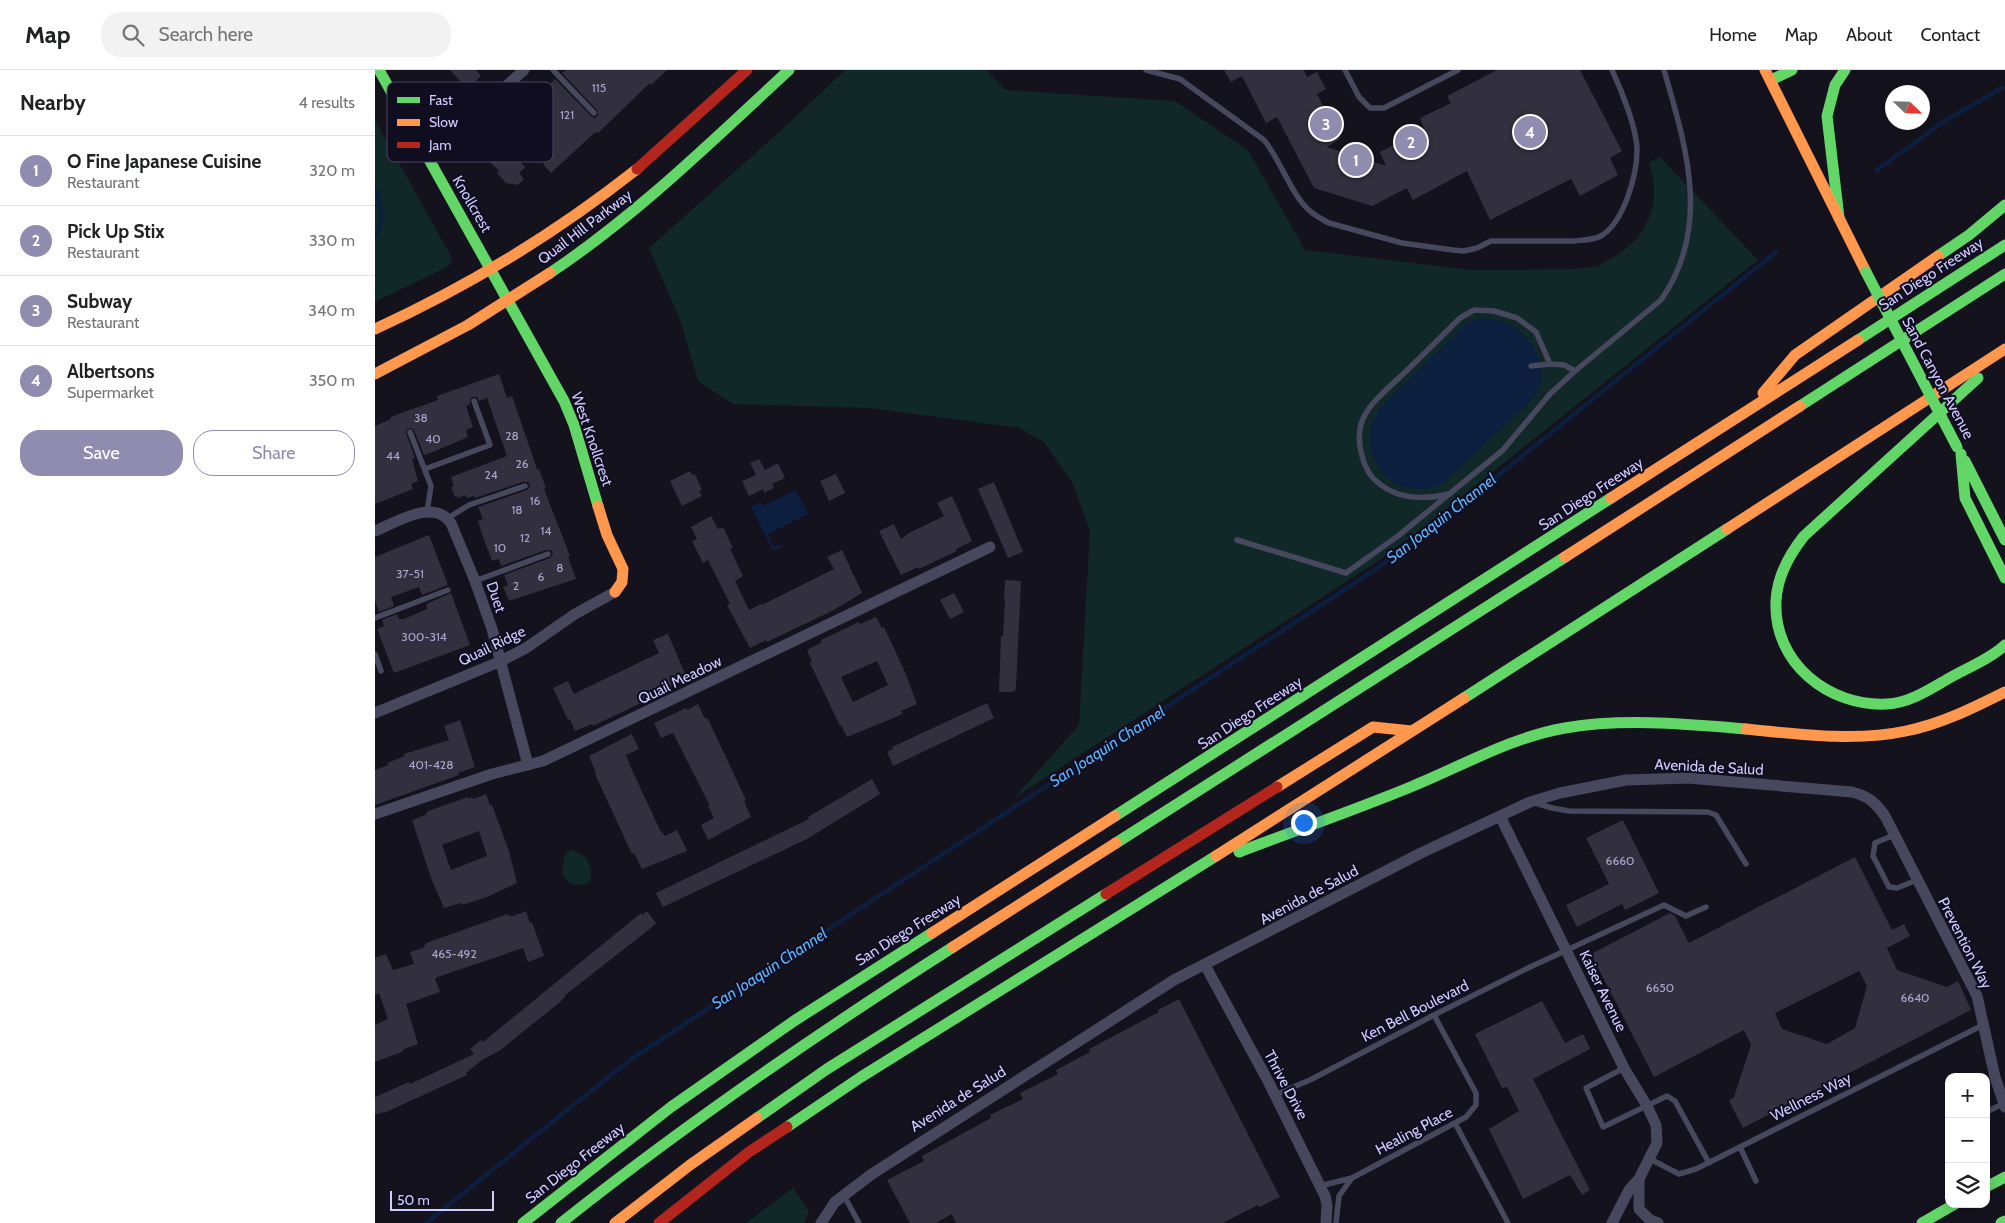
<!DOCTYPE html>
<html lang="en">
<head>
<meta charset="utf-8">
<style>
  :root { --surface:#fff; --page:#f2f2f2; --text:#202124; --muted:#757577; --line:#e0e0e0; --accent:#908cb0 }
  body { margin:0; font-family:Cabin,sans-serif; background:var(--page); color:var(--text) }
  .controls { position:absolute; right:15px; bottom:15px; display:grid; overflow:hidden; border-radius:10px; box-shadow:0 2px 12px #0003 }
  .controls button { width:45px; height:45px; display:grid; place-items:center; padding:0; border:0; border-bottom:1px solid var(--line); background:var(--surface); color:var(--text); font:25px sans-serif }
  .compass { position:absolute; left:1510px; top:15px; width:45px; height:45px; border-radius:50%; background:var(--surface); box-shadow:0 2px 12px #0003; rotate:113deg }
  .scale { position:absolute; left:15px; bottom:12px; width:104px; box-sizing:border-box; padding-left:5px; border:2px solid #d2cdff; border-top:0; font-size:14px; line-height:18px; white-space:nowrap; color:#d2cdff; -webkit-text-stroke:4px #100d21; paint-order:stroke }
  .you { position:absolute; left:928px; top:752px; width:18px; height:18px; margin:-12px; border:4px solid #fff; border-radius:50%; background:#1a73e8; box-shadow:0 0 0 8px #1a73e833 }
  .badge { display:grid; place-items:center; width:32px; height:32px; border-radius:50%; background:var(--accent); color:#fff; font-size:16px; font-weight:700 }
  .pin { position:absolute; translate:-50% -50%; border:2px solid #fff; box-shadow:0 1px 5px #0006 }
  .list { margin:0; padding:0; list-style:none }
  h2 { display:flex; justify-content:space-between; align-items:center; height:65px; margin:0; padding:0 20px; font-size:21px }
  h2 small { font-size:16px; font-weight:400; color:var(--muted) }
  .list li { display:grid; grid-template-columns:32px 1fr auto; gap:15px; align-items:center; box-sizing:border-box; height:70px; padding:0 20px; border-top:1px solid var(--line) }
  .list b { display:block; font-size:19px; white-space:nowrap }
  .list p { margin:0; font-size:16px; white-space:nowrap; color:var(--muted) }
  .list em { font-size:16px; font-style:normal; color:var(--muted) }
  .actions { display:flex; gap:10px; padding:15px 20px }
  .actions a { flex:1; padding:11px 0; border:1px solid var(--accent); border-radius:20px; text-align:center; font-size:18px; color:var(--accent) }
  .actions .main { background:var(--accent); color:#fff }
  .icon { flex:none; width:28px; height:28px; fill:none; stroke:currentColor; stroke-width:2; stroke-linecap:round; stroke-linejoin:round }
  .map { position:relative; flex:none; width:1630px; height:1153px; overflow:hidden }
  header { display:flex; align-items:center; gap:30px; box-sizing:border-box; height:70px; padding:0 25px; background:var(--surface); border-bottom:1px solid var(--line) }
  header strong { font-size:24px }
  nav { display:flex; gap:28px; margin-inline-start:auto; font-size:18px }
  .search { width:350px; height:45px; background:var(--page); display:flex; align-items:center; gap:12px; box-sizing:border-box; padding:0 18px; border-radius:20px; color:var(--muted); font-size:19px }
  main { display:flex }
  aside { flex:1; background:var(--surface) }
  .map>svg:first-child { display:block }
  .green { fill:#112828 }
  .water { fill:#0c1f3f }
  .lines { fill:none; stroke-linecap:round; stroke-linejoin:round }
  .stream { stroke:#0c1f3f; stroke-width:4.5 }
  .building { fill:#322f3f; fill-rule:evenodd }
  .lane { stroke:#47475e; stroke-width:5.5 }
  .street { stroke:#47475e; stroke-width:11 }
  .fast { stroke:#63d668; stroke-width:11 }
  .slow { stroke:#ff974d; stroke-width:11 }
  .jam { stroke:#b3261e; stroke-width:11 }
  .fast-bridge { stroke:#63d668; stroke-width:11 }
  .labels { text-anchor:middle; stroke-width:4; stroke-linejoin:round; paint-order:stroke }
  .number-label { font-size:12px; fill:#aaa6cf }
  .street-label { font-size:15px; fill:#d2cdff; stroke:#100d21 }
  .water-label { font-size:16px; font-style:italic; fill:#5bb5ff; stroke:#100d21 }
  .key { fill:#100d21; stroke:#4a4764; stroke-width:1 }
  .key-label { font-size:14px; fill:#d2cdff }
</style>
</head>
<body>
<header>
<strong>Map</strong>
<div class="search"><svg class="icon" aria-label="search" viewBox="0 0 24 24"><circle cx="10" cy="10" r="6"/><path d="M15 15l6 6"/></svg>Search here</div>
<nav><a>Home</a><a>Map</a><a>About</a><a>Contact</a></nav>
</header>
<main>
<aside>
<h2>Nearby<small>4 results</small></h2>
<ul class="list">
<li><span class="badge">1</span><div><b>O Fine Japanese Cuisine</b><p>Restaurant</p></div><em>320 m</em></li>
<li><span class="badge">2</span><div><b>Pick Up Stix</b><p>Restaurant</p></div><em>330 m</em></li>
<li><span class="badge">3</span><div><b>Subway</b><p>Restaurant</p></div><em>340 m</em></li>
<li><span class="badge">4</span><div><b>Albertsons</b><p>Supermarket</p></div><em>350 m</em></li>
</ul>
<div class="actions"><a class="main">Save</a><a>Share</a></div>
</aside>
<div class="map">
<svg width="1630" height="1153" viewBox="0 0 1630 1153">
  <rect width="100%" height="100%" fill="#14121d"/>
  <path class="green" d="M470,0h141l20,20 169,11 73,49 57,100 167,20 104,-1 22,-3 21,-12 19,-16 12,-22 4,-16v-15l-5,-23 11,-5 98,103 -333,266 -47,35 -364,237 65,-73 11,-194 -17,-47 -29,-42 -25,-14 -148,-20 -138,-4 -35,-23 -17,-59 -32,-74 139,-124z
    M0,50l77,138 -2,7 -5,3 -70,34z
    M198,780c15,5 20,16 17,32l-7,3 -12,-1 -9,-9 3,-21z
    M418,1118l16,23 -5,12h-58z"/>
  <path class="water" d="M1111,248c7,2 16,3 22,6 21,9 40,39 32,61 -2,6 -6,12 -10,17l-87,81c-16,8 -36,9 -51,-2 -20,-13 -29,-43 -17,-64 8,-14 22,-26 34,-37 20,-20 40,-40 60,-59z
    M421,420l12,24 -40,20 6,13 7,-3 1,3 -9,4 -22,-44 10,-5 2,4z"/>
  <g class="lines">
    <path class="stream" d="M1502,100l69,-50 56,-32
      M0,118c7,21 10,29 0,49
      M51,1153l204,-163 752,-495 57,-42 337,-271"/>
  </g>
  <path class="building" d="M75,0h26l5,6 -14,13z
    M191,0h101l-16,15 -1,-2 -52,50 -2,-1 -5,4 -40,37 -8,-9 5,-5 -23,-25 -16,16 16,17 -6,6 5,6 -6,6 -12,-2 -9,-10 2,-2 -12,-12 3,-3 -10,-11 9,-8 4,4 21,-19 1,-3 -5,-6 33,-31 4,5 8,-8 36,37 4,2 3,-3 -1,-5 -35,-37z
    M849,0h80l3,7 10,-5 9,17 -9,5 23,45 -13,8 59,19 -6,-14 44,-23 -4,-11 31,-15 -4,-7 50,-26h83l42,81 -12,7 8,17 -38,21 -9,-17 -81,41 -23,-49 -54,29 -6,-12 -35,18 -58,-18 -37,-71 -11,6 -24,-47 -11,6z
    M124,304l8,24 5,-2 25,73h2l7,19 -2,1 26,67 -2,1 8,22 -67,22 -6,-14 5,-2 -4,-10 46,-17 3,-5 -2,-3h-5l-45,16 -2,-7 -7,2 -10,-27 -4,-13 5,-2 -5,-12 49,-17 3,-4 -2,-4h-5l-48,16 -1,-2 -7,2 -2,-3 -7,3 -1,-2 -2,1 -4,-10 3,-1 -3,-9 56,-21 -20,-58 -8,3 -2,-4h-5l-2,3v4l-4,2 7,21 -7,3 2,7 -35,15 -9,3 -10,-25 -3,-2 -4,1 -1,4 9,25 -3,1 6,22 -7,3 2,5 -38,15v-78l16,-7 -1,-2 48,-17 -1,-4z
    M384,389l6,11 13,-7 7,15 -13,6 2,4 -10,5 -1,-4 -14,7 -7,-15 14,-6 -6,-12z
    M315,401l2,4 3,-1 7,16 -3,1 3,5 -20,10 -12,-25z
    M461,404l9,19 -16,8 -9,-20z
    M619,412l29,70 -15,6 -30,-69z
    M577,426l20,45 -16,8 1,2 -38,18 -1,-2 -17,8 -22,-44 15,-7 7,15 8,-6 35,-17 -7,-13z
    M336,446l7,13 5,-2 10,21 -3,1 13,27 -8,5 14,29 12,-6 1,1 72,-36 -7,-12 15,-7 20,43 -30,18 -65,31 -1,-2 -16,8 -23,-43 3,-1 -22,-44 -5,3 -11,-22 5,-2 -6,-12z
    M54,465l19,50 -26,10 -3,-8 -28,10 3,9 -15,6 -4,-11v-44z
    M630,510l16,1 -5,106 -1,4 -4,1h-12l2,-56h2l2,-37h-1z
    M76,523l19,52 -76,28 -17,-44 7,-3 -2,-6 15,-6 2,5h5l23,-10 -1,-5z
    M579,523l10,19 -14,7 -10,-19z
    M501,547l6,11 2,-1 21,45 12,32 -16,7 2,3 -56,23 -6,-12 -1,1 -30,-63 2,-1 -5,-12 15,-8 -1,-2 38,-18 1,2zM502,591l11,24 -35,17 -12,-25z
    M293,564l19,44 -16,7 1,3 -29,14 -50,24 -1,-2 -17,7 -5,-12 -2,1 -15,-32 15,-7 6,13 12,-6 73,-35 -6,-13z
    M612,633l7,15 -101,48 -6,-14 6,-3 -1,-2z
    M323,634l6,13 4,2 24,51 14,30 -2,1 7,16 -43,23 -7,-15 13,-7 -6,-12h2l-37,-73 -12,5 -7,-15 32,-15 1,2z
    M85,650l15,47 -17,6 1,2 -84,30v-35l13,-5 -1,-2 18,-7 -1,-2 45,-14 -5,-14z
    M257,664l7,15 -13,6 5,13 29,62 5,6 12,-6 10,21 -45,18 -8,-16 -2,1 -14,-30 -23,-50 1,-1 -7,-17z
    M497,709l8,15 -73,45 -144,68 -7,-14 153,-74 -1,-2z
    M111,724l4,11h2l17,46 8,32 -30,14 -25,8 -1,-2 -17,5 -13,-30 -19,-58 13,-5 3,-4 40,-14v2l4,-2 1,2zM104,761l8,25 -36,14 -9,-25z
    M1248,750l36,73 -34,17 -3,-6 -45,23 -11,-22 43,-21 -23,-46z
    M1480,787l37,73 12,-6 6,12 -23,12 10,22 50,17 11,-6 13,29 -228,118 -14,-27 5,-4 17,-52 -7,-15 -90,47 -63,-123 79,-41 5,3 14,27zM1484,901l8,15 -12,42 -28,16 -45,-15 -7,-16z
    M151,841l4,12 2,-1 12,34 -16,6 -5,-14 -88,30 5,14 -34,12 12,40 -14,5 -2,3 -27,10v-37l13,-6 -9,-26 -4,2v-37l11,-4 7,16 21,-6 -4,-12 13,-4 3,-5 82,-29 1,2h4z
    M272,841l9,12 -5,5 -87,68 1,1 -5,5 -61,49 -17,9 -16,13 1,2 -83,38 -1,-1 -8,3v-18l34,-15 1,2 64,-30 -4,-5 11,-9 2,2 147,-120 11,-9 1,2z
    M804,929l101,198 -21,10 -1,-2 -35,18h-267l-4,-9 -16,9h-26l-23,-43 37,-19 -2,-5 69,-38 -1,-3 33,-16 -3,-6 38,-19 -2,-4 34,-18 -1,-3 70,-37 -1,-2z
    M1167,931l23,42 18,-9 7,15 -57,30 57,111 -8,5 -12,-20 -47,24 -34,-70 30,-18 -12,-24 -5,1 -27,-54z"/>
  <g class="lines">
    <path class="lane" d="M178,0l41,43
      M771,0l34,9 84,61c16,19 28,56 45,70 6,6 13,9 20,13l73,20 51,7 11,1 13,-3 14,-7h84c7,-1 19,-1 26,-5 23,-14 36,-61 36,-86 0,-21 -16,-61 -25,-80
      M970,0l14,27 11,11h14l74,-38
      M1156,296l19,-2
      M35,362l21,54 -4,26
      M50,399l65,-24 -16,-44
      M1073,424c-25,6 -52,5 -72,-13 -13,-11 -20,-39 -15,-57 6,-20 27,-35 41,-49 20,-19 39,-38 58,-57l14,-8 20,1 23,7 19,14 14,32 14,1 11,6
      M73,448l21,-13 56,-19
      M862,470l109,33 52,-37 105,-86 47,-56 25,-23 86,-71c51,-73 25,-153 3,-230
      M100,511l73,-27
      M0,548l73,-28
      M0,584l6,17
      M1160,733l17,5 17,3 139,1 8,3 30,49
      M1519,765l-19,8 -2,13 16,31 8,1 20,-8
      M1249,998l-38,20 17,39 64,-31 8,5 34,62
      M900,1025l37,-16 122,-64 94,-47 136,-63 22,11 20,-9
      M1611,1042l17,-8
      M1080,1053l53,100
      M1365,1077l16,34
      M1275,1089l29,15 17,-5 287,-144
      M945,1116l32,-8 114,-61 10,-12v-12l-42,-78
      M468,1124l16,29
      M961,1153l3,-27 13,-18"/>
    <path class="street" d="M106,39l43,-39
      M0,461c22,-9 59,-33 76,-8l24,58 17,48 36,136
      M0,643l124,-51 27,-14 49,-34 40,-22
      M0,744l117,-40 51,-13 447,-214
      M1125,746l124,252 23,38 9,19 1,18 -18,36 -10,11 -17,33
      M830,895l63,116 57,115 2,9 -1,18
      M1264,1109v30l11,11 8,3
      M446,1153l14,-21 37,-28 302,-194 247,-127 109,-51 30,-9 66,-13 62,-2 164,14c16,4 23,10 33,24l92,180 18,81 10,30"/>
    <path class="fast" d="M4,0l185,331 10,24 24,81
      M1396,10l21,-10
      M1464,148l-12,-102 8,-31 10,-15
      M1563,186l31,-21 36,-30
      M175,203c87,-58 162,-132 239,-203
      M1483,270l147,-95
      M1603,308l-174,158c-15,19 -27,41 -28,65 -3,62 53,106 111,103 24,-1 46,-17 66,-28 18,-10 37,-17 52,-31
      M1425,336l205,-132
      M1586,384l4,44 40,80
      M1590,391l40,79
      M1089,628l263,-169
      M740,746l496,-318
      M741,773l449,-286
      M864,782c58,-22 116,-42 174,-66 49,-20 99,-49 152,-58 59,-10 121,-4 181,1
      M382,1048l70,-49 279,-175
      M412,1057l74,-50 355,-221
      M1611,1117l19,-10
      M148,1153l148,-116 123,-86 138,-88
      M186,1153c126,-100 257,-190 392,-276
      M1547,1153l33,-19
      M1626,1153l4,-2"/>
    <path class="slow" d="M1390,0l101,202
      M0,259c94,-43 181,-96 262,-160
      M0,304l93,-49 82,-52
      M1388,323l32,-38 143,-99
      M1236,428l247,-158
      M223,436l9,29 16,34 -1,13 -7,10
      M1352,459l278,-180
      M1190,487l235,-151
      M1371,659c51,5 110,13 160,2 35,-7 67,-23 99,-39
      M902,717l96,-60 39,4
      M841,786l248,-158
      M557,863l183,-117
      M578,877l163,-104
      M240,1153l75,-58 67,-47"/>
    <path class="jam" d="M262,99l110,-99
      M731,824l171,-107
      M284,1153l90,-71 38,-25"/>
    <path class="fast-bridge" d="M1491,202l91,175"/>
  </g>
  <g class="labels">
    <g class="number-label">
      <text x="224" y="22">115</text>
      <text x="192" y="49">121</text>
      <text x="46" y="352">38</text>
      <text x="137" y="370">28</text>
      <text x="58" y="373">40</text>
      <text x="18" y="390">44</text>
      <text x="147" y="398">26</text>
      <text x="116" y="409">24</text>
      <text x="160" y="435">16</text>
      <text x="142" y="444">18</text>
      <text x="171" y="465">14</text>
      <text x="150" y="472">12</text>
      <text x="125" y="482">10</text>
      <text x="185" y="502">8</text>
      <text x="35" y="508">37-51</text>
      <text x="166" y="511">6</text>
      <text x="141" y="520">2</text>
      <text x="49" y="571">300-314</text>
      <text x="56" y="699">401-428</text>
      <text x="1245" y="795">6660</text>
      <text x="79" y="888">465-492</text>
      <text x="1285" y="922">6650</text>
      <text x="1540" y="932">6640</text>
    </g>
    <g class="street-label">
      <text transform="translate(97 134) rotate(60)" y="5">Knollcrest</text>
      <text transform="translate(210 157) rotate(-37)" y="5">Quail Hill Parkway</text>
      <text transform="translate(1556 204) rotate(-33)" y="5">San Diego Freeway</text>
      <text transform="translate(1563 308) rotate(62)" y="5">Sand Canyon Avenue</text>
      <text transform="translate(217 369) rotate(71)" y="5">West Knollcrest</text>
      <text transform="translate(1216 424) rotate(-33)" y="5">San Diego Freeway</text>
      <text transform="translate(121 527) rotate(71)" y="5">Duet</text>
      <text transform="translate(117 576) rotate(-26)" y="5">Quail Ridge</text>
      <text transform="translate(305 610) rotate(-26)" y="5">Quail Meadow</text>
      <text transform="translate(875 643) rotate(-33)" y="5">San Diego Freeway</text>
      <text transform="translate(1334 697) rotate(3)" y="5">Avenida de Salud</text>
      <text transform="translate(934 825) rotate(-28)" y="5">Avenida de Salud</text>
      <text transform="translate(533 860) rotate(-32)" y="5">San Diego Freeway</text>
      <text transform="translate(1590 873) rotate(63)" y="5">Prevention Way</text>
      <text transform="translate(1228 921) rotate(64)" y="5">Kaiser Avenue</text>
      <text transform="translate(1040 941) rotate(-27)" y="5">Ken Bell Boulevard</text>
      <text transform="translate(911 1015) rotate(62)" y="5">Thrive Drive</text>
      <text transform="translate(1436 1027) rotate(-27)" y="5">Wellness Way</text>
      <text transform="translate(583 1029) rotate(-32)" y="5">Avenida de Salud</text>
      <text transform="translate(1039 1061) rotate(-28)" y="5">Healing Place</text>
      <text transform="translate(200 1093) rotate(-38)" y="5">San Diego Freeway</text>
    </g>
    <g class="water-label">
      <text transform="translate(1066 448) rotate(-38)" y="6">San Joaquin Channel</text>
      <text transform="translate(732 676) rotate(-33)" y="6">San Joaquin Channel</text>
      <text transform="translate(394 898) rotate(-33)" y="6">San Joaquin Channel</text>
    </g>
  </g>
  <rect x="12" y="12" width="166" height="80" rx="8" class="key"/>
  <rect x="22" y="27" width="23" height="6" fill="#63d668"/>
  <rect x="22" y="49" width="23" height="7" fill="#ff974d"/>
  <rect x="22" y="72" width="23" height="6" fill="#b3261e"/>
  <g class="key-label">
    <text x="54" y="35">Fast</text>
    <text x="54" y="57">Slow</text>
    <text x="54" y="80">Jam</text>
  </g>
</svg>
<div class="controls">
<button>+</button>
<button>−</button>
<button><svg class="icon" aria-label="layers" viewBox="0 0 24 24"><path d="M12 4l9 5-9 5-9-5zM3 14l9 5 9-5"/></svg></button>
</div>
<svg class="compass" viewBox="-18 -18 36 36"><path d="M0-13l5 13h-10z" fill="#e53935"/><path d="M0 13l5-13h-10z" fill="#757577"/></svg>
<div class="scale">50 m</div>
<div class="you"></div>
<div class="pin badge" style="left:981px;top:90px">1</div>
<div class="pin badge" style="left:1036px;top:72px">2</div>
<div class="pin badge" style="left:951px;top:54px">3</div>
<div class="pin badge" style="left:1155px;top:62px">4</div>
</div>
</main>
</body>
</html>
